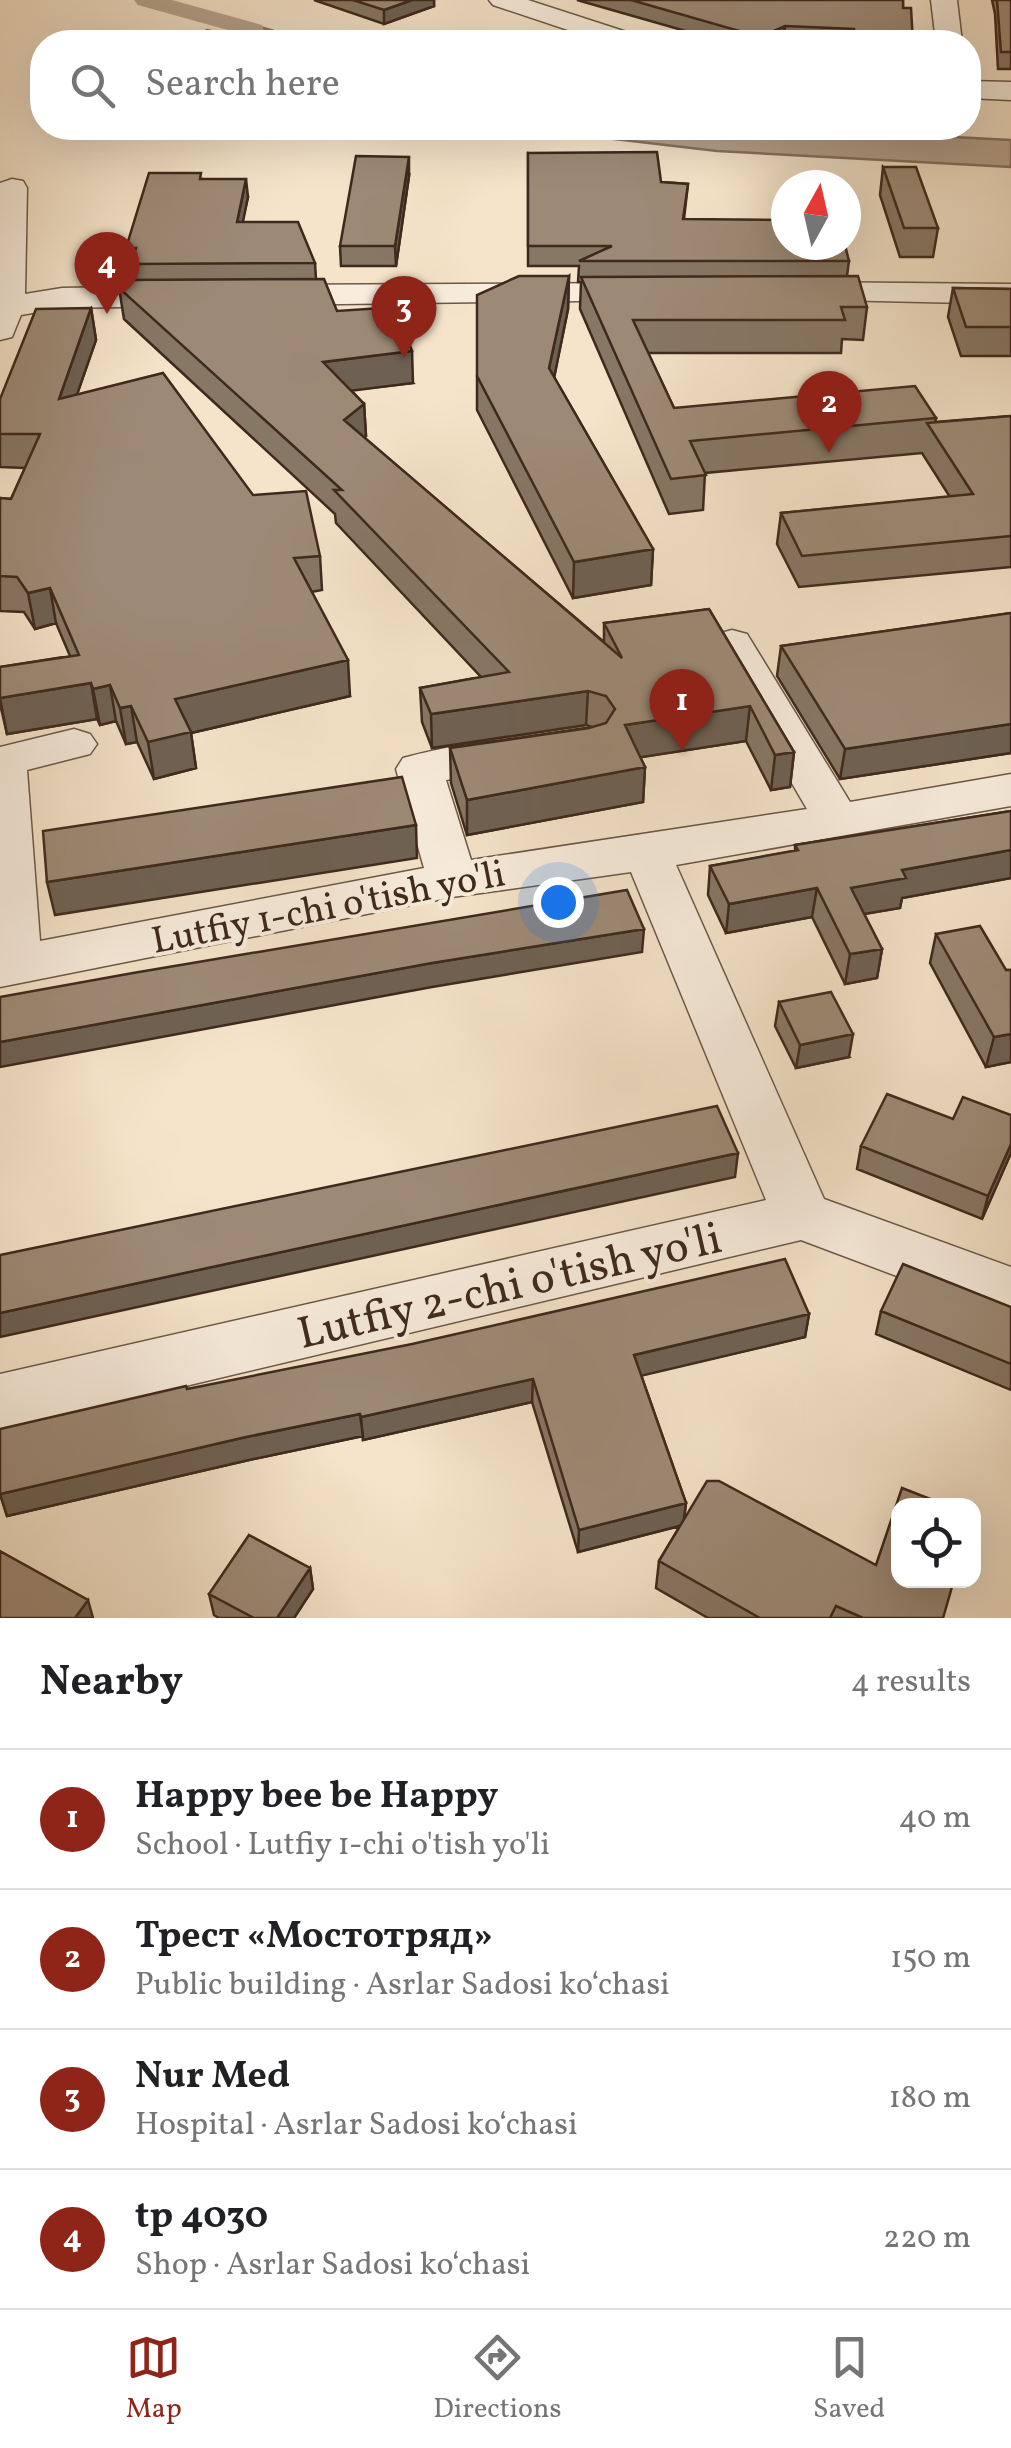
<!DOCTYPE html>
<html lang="en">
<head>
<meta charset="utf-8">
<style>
  :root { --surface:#fff; --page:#f2f2f2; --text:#202124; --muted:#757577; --line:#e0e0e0; --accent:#8f2418 }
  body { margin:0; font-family:Vollkorn,serif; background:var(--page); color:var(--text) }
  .controls { position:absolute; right:30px; bottom:30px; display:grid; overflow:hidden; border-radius:20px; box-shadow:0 10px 40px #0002 }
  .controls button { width:90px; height:90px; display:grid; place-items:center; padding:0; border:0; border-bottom:2px solid var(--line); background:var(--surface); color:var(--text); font:50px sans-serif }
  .compass { position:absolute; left:771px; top:170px; width:90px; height:90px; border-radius:50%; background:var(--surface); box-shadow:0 10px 40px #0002; rotate:8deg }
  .you { position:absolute; left:558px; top:902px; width:35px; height:35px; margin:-25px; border:8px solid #fff; border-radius:50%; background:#1a73e8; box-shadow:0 0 0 15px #1a73e833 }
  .badge { display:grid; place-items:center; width:65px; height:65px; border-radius:50%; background:var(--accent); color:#fff; font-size:32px; font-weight:700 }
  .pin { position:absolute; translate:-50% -82px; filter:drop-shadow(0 2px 5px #0008) }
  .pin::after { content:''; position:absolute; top:52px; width:35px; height:30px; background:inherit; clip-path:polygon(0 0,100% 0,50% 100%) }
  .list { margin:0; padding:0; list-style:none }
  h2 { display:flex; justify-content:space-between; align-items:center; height:130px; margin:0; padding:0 40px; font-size:42px }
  h2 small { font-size:32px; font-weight:400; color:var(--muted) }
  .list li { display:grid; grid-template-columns:65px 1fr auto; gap:30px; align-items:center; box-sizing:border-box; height:140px; padding:0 40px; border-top:2px solid var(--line) }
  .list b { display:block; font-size:38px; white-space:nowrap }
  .list p { margin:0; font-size:32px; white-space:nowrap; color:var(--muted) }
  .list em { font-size:32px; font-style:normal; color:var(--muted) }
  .icon { flex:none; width:55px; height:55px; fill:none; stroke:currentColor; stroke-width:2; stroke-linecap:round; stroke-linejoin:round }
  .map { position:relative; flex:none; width:1011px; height:1618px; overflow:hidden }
  .search { position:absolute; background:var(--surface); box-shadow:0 10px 40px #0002; left:30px; right:30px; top:30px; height:110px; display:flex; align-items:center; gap:25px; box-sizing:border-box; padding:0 35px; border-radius:40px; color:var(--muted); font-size:38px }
  .sheet { height:690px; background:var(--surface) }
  nav { display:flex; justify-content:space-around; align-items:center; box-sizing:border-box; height:140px; border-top:2px solid var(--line); background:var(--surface); font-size:28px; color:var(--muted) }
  nav a { display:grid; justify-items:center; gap:5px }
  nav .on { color:var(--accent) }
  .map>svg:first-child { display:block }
  .water { fill:#b7a48f; stroke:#877361; stroke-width:2.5 }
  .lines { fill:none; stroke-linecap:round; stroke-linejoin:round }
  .canal { fill:#b7a48f; fill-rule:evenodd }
  .minor-casing { stroke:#6c5848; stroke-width:3 }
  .minor { fill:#f8eddd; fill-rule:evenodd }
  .wall { fill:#877765; stroke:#3e291c; stroke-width:2.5 }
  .shaded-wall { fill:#6e6153; stroke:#3e291c; stroke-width:2.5 }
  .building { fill:#9d8a76; stroke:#3e291c; stroke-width:2.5 }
  .labels { text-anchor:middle; stroke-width:8; stroke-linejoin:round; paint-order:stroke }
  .street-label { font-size:38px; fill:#3e291c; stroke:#f8eddd }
  .near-street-label { font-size:45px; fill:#3e291c; stroke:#f8eddd }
</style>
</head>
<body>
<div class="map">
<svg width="1011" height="1618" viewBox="0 0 1011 1618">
  <rect width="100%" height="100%" fill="#f5e4ca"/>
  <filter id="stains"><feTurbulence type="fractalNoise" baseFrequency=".002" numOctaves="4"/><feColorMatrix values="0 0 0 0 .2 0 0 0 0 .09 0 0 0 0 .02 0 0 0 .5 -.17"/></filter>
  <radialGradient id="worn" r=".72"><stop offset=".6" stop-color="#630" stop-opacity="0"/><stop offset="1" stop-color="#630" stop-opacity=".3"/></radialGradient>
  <path class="water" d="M246,23l25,7 -4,2 6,4 -3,6 -83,-1 20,-11 30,7 7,-5 -11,-3z
    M520,128h263l228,12v27l-294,-16z"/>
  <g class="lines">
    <path class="canal" d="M134,0h38l90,25 5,17h-24l-1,-8 -104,-29z"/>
    <defs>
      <path id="minor" d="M489,0h39l111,36 4,6h-39l-111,-37z
        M931,0h26l5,42h-26z
        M968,81l43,1v18l-43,-2z
        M12,179l11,2 4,7 -2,106 37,-6 121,-2 12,3 5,7 -5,7 -12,3 -121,2 -41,7 -9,22 -12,3v-157z
        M800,282l211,2v20l-223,-5 -5,-7 5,-7z
        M643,283l12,3 5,7 -5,7 -390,5 -12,-3 -5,-7 5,-7 12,-3z
        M732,630l15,4 103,168 161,-28v32l-335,59 148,334 187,68v52l-210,-79 -801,190v-56l766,-174 -135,-328 -179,25 -452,90v-240l74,-18 16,5 7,10 -7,10 -63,16 13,171 384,-73 -28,-99 7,-11c33,-9 94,-22 127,-14l7,11 -7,11 -84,14 25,80 336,-51 -97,-166 7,-9z"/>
    </defs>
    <use href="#minor" class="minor-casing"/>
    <use href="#minor" class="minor"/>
  </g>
  <path class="wall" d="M314,0h120v6l-50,18z
    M577,0h326v8l10,34h-189z
    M992,0h19v69h-13l-3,-55z
    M528,153l133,29 27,2 -4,35 165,42 -2,15 20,31 -4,33 -21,-1 -1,14h-193l26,55 262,10 -1,4 76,-6v151l-212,20 -22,-43 4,-31 169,-16 -28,-44 -217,20 -2,37 -34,4 -89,-205 1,-27h-3l1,-16h-51z
    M883,167l55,61 -5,29h-33l-20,-62z
    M409,176l-13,90h-55l-1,-20z
    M202,179l46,18 -6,25 73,41 1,16 21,32 76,72 -62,7 13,14 2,32 -2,2 240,204v-19l105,-14 85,143 -4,35 -19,3 -25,-49 -106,16 5,10 -2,35 -176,33 -16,-52 -1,-35 142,-21 -6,-2 -154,23 -10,-26 -2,-34 61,-11 -145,-154 -1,-9 -211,-195 -5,-31 14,-8 -1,-13h-3l-3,-19z
    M569,276l-1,33 -14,68 99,172 -2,36 -78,13 -96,-188v-34z
    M953,288l58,1v67h-50l-13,-39z
    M91,308l5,32 -19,54 176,101 67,61 2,34 -11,2 39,104 -159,37 5,35 -42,11 -17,-37 -11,2 -10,-23 -16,4 -3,-6 -90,15 -7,-30v-37l70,-11 -14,-33 -21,6 -11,-17 -24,-1v-113l11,1 14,-31 -25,-1v-68z
    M1011,613v140l-171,26 -63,-103 4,-30z
    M1011,811v67l-109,20 -2,10 -36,6 18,35 -5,29 -32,6 -33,-67 -86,16 -18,-38 2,-29 85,-15v-6z
    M936,934l70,36h5v92l-25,5 -56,-104z
    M779,1002l70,55 -53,11 -21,-42z
    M1011,1115v38l-29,66 -125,-50 4,-23 92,-27z
    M1011,1307v83l-135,-56 5,-23z
    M809,1314l-4,23 -164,38 45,128 -2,16 259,99h-235l-52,-30 3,-27 21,-35 -102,26 -46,-150 -169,38v-4l-114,24 -242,56 -7,-22 187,-105z
    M310,1568l3,21 -19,29h-75l-5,-3 -5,-21z"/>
  <path class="shaded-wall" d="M412,0h22v6l-50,18v-14z
    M785,26l-1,15 -24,1v-5z
    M409,157v19l-13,90 -1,-20z
    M246,179l2,18 -9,44 -2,-19z
    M569,276l-1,33 -19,94v-35z
    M91,308l5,32 -32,92 -5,-33z
    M412,351l1,32 -88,11 -2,-32z
    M364,404l2,32 -20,17 -2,-33z
    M653,549l-2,36 -78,13 1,-36z
    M50,588l6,35 -21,6 -7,-36z
    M348,660l2,36 -159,37 5,35 -42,11 -6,-37 27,-43z
    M91,683l6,36 -90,15 -7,-36z
    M110,685l6,36 -16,4 -7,-36z
    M588,691l-2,34 -154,23 -1,-34z
    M131,706l6,36 -11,2 -6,-36z
    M750,706l-4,35 -123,19 2,-35z
    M1011,724v29l-171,26 5,-30z
    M794,752l-4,35 -19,3 4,-35z
    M645,767l-2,35 -176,33v-35z
    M416,825l1,33 -362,57 -8,-33z
    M1011,850v28l-109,20 -2,10 -54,9 5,-29 51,-18z
    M817,888l-5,29 -86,16 3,-29z
    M644,929l-2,23 -210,35 -432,80v-25l432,-79z
    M882,949l-5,29 -32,6 5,-30z
    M853,1034l-4,23 -53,11 4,-23z
    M1011,1034v28l-25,5 8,-30z
    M1011,1144v9l-29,66 6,-23z
    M738,1153l-3,24 -735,160v-24z
    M809,1314l-4,23 -173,41 2,-23z
    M533,1379l-1,23 -169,38 -2,-23z
    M360,1414l3,22 -114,24 -242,56 -7,-22 246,-57z
    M686,1503l-3,22 -105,27 1,-22z
    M310,1568l3,21 -19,29h-17z
    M88,1600l5,18h-18z"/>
  <path class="building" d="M353,0h59l-28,10z
    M631,0h272v8h8l2,34h-59v-13l-69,-3 -25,11z
    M997,0h14v52h-10z
    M657,152l4,30 27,2 -5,35 103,1v25h59l4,16h-270l33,-15h-84v-93z
    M356,156l53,1 -14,89h-55z
    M883,167h33l22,61h-34z
    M149,173h52l-1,6h46l-9,43h61l17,41 -184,1 5,-16h-10z
    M519,276h50l-20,92 104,181 -79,13 -97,-186v-81z
    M858,276l9,31h-26l4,13h-212l41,88 241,-22 21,32 -246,23 16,34 -35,4 -90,-202z
    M324,279l13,32 60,-4 15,44 -89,11 41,42 -20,16 278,238 -18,-35 105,-14 85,143 -19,3 -25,-49 -125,19 20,42 -178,33 -17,-52 139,-20 17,-5 9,-14 -9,-13 -18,-5 -157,23 -11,-26 89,-16 -175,-182h8l-223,-202 3,-8z
    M953,288l58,1v38h-45z
    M91,308l-32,91 104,-26 90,122 53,-4 14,65 -26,2 54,102 -173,39 16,33 -43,10 -17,-36 -11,2 -10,-23 -17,4 -2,-6 -91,15v-31l79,-12 -29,-67 -22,5 -11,-16 -17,-1v-78l11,1 29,-65h-40v-35l36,-90z
    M1011,416v120l-209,20 -21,-43 192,-19 -46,-71z
    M1011,613v111l-166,25 -64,-103z
    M402,777l14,48 -369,57 -4,-51z
    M1011,811v39l-109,20 4,8 -55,10 31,61 -32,5 -33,-66 -88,16 -19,-38 88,-16 -3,-5z
    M627,890l17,39 -212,34 -432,79v-45l133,-24z
    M980,926l26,44h5v64l-17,3 -58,-103z
    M831,992l22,42 -53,11 -21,-43z
    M887,1094l66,25 10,-22 48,18v29l-23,52 -127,-50z
    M717,1106l21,47 -738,160v-58z
    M785,1259l24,55 -175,41 52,148 -107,27 -46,-151 -172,38 -1,-3 -114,23 -246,57v-65l186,-43 1,3 225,-45z
    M903,1264l108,43v57l-130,-53z
    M707,1481h12l157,84 26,-77 46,18h-50v74h56l-11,38h-80l-27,-12 -6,12h-70l-101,-57z
    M249,1535l61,33 -33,50h-23l-45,-24z
    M0,1551l88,49 -13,18h-75z"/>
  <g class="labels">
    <g class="street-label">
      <text transform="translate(328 906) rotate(-11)" y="13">Lutfiy 1-chi o'tish yo'li</text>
    </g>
    <g class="near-street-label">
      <text transform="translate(509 1284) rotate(-13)" y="16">Lutfiy 2-chi o'tish yo'li</text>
    </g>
  </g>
  <rect width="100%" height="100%" filter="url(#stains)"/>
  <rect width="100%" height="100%" fill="url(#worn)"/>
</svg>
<div class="controls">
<button><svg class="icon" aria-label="locate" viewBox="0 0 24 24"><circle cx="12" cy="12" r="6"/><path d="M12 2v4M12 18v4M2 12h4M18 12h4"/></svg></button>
</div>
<svg class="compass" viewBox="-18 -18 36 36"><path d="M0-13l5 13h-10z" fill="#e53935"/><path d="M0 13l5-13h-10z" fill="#757577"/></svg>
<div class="you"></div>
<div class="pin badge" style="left:682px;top:751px">1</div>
<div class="pin badge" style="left:829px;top:453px">2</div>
<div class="pin badge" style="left:404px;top:358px">3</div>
<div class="pin badge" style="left:107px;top:314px">4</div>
<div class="search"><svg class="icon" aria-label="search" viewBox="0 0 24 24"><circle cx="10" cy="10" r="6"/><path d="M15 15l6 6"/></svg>Search here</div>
</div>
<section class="sheet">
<h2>Nearby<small>4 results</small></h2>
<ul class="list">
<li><span class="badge">1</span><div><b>Happy bee be Happy</b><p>School · Lutfiy 1-chi o'tish yo'li</p></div><em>40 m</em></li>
<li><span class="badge">2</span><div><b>Трест «Мостотряд»</b><p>Public building · Asrlar Sadosi ko‘chasi</p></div><em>150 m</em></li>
<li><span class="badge">3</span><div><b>Nur Med</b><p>Hospital · Asrlar Sadosi ko‘chasi</p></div><em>180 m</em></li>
<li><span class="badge">4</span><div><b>tp 4030</b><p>Shop · Asrlar Sadosi ko‘chasi</p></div><em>220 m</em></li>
</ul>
</section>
<nav>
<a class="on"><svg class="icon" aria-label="map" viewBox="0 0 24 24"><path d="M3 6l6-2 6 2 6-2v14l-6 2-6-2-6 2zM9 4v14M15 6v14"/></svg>Map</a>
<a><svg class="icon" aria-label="directions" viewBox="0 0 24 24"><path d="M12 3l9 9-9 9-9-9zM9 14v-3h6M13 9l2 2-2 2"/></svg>Directions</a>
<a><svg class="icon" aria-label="saved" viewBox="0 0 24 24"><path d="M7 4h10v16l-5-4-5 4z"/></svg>Saved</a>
</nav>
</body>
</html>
